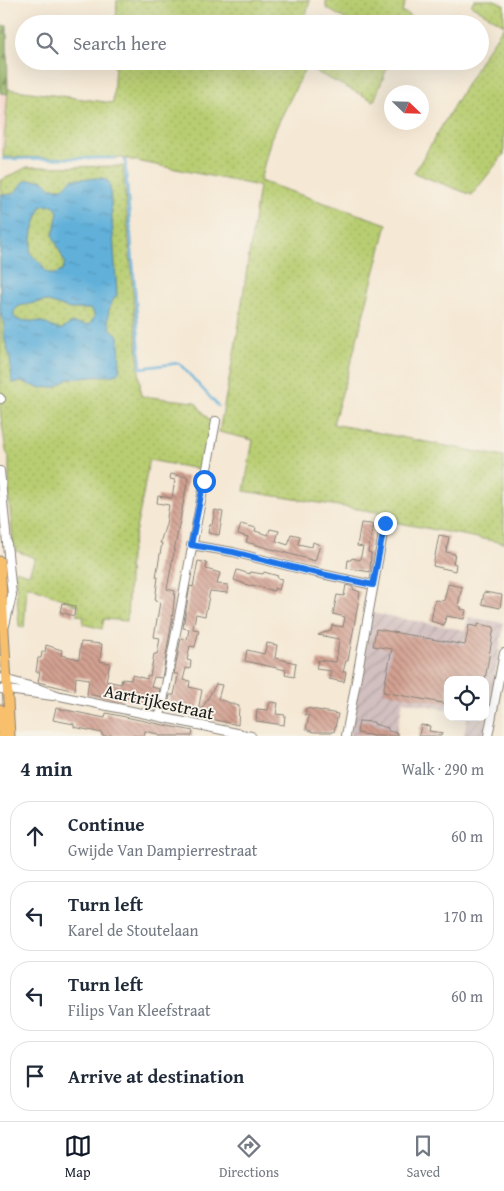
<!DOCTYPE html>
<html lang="en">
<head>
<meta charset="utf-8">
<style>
  :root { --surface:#fff; --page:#f6f6f7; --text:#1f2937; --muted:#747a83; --line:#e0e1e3; --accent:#111827 }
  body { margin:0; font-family:"Gentium Book Plus",serif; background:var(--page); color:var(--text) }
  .controls { position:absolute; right:15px; bottom:15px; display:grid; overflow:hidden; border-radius:10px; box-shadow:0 5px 20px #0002 }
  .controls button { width:45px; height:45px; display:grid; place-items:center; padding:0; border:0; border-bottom:1px solid var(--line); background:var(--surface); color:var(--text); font:25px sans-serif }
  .compass { position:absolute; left:384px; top:85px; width:45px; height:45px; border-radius:50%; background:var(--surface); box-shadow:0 5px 20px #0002; rotate:113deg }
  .stop { position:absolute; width:15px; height:15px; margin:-11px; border:4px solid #1a73e8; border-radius:50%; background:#fff }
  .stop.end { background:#1a73e8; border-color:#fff; box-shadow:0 1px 5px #0008 }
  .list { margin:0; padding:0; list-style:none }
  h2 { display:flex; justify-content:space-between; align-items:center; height:65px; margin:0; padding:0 20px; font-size:21px }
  h2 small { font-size:16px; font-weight:400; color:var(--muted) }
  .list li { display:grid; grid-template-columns:32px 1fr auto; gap:15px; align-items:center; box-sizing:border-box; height:70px; margin:0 10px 10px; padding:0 10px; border:1px solid var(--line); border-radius:20px }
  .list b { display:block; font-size:19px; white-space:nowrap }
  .list p { margin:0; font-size:16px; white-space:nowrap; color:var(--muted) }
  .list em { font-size:16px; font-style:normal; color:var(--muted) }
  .icon { flex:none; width:28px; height:28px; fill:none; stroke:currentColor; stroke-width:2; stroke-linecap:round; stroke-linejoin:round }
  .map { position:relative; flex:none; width:504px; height:736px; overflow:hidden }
  .search { position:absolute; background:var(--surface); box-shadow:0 5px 20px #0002; left:15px; right:15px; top:15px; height:55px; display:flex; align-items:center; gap:12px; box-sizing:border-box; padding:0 18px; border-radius:28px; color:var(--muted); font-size:19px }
  .sheet { height:385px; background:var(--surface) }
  nav { display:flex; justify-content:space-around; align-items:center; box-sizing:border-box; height:70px; border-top:1px solid var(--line); background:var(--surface); font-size:14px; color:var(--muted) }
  nav a { display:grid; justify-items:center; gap:2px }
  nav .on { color:var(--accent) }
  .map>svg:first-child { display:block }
  .built { fill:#f7d1c8 }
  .industrial { fill:url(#industrial-furrows) }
  .grass { fill:url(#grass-dots); stroke:#6a7446 }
  .forest { fill:url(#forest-firs); stroke:#576640 }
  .water { fill:url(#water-ripples); stroke:#3e667b; fill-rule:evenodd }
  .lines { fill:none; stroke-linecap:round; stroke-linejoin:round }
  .stream { stroke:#60b0da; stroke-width:2.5 }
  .building { fill:url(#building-back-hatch) }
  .minor-casing { stroke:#888278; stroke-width:10 }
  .major-casing { stroke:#888278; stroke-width:11 }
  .minor { stroke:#fff; stroke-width:8 }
  .major { stroke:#f8bf6c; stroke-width:9 }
  .route { stroke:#1a73e8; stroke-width:6 }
  .labels { text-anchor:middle; stroke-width:4; stroke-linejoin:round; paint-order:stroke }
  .street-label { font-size:18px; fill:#1c1c1c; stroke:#f7f3e8 }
</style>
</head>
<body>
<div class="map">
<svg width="504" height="736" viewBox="0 0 504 736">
  <defs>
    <pattern id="industrial-furrows" width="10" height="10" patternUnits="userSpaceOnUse" patternTransform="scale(1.25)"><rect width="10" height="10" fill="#d2bfc0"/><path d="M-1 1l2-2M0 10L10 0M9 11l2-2" fill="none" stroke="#b4a4a4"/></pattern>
    <pattern id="grass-dots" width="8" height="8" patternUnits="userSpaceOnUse" patternTransform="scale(1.25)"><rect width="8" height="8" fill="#b8cd71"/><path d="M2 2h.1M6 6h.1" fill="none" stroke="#9eaf61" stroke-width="1.8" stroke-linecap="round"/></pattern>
    <pattern id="forest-firs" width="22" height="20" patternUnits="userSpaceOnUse" patternTransform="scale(1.25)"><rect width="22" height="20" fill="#92b063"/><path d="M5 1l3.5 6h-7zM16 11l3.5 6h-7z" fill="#768e51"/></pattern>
    <pattern id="water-ripples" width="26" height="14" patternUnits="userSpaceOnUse" patternTransform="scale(1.25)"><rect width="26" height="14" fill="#60b0da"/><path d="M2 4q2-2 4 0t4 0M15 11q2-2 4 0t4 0" fill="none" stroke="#4e8eb0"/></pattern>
    <pattern id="building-back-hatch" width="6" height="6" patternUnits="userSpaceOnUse" patternTransform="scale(1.25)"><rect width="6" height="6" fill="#d3a192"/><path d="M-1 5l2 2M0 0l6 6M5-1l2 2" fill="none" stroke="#aa8276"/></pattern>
  </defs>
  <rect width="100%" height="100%" fill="#f7f3e8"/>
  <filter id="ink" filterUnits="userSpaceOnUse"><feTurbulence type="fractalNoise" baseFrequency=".02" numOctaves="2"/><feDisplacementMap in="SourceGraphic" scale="10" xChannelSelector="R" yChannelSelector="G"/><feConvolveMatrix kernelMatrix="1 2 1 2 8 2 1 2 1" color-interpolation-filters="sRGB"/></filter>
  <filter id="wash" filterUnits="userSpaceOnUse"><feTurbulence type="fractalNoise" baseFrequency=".0096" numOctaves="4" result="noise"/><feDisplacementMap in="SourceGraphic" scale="20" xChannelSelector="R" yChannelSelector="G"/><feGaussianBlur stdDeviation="1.12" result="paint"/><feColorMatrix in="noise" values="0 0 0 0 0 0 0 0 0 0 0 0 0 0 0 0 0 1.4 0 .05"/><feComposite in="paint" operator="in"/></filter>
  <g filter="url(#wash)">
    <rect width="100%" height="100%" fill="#f5e8d4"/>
    <path class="built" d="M0,93l8,1 -5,58h-3z"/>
    <path class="industrial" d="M371,613l94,17 4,-13 35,6 -20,113h-20l3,-19h18v-37h-37v30l-45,-9 -7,35h-47z"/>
    <path class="grass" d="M117,0h193l-4,15 21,9h-211z
      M326,0h29l9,3 1,-3h41l-4,12 8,3 -4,9h-62l1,-5 -19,-11z
      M474,0h21l9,5v20l-33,-20z
      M504,26v128l-32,41 -58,-22 71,-120z
      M115,61h275l-16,40 -68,-34 -35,71 -11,43 127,43 -34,131 -20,69 171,33v86l-115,-22v-7l-145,-23 9,-51 -34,-8 18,-95 22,-151 -137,-28 -119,-1 5,-68 105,14z
      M123,166l18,230 54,6 15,19 1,4 -8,45 -54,-10 -8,46 -11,50 -3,65 -23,-2 -2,10 -19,-5 1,-8 -7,-1 2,-9 -52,-21 -3,42 -5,-1 -4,-56 14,4 6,-16 -21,-8 -5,-51v-42l-3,-6 -6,-40v-230l27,-14z"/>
    <path class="forest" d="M0,25l7,1 1,68 -8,-1z"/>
    <path class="water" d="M103,178l6,4 1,5 7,108c-9,10 -11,21 -6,34l8,7 1,32 -2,5 -4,2 -45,4 -13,8 -17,1 -16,-6 -11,1 -2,-25 -6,-21v-13l-4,-12v-117l13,-1 13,-14h17l8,8h12l9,-9zM45,205l9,1 4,6 -5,24 12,27 -3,8 -9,4 -8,-4 -3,-6 -12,-12 3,-22 6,-19 2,-5zM45,301l25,8h20l4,4v5l-5,7 -17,-2 -10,6h-5l-15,-7 -24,-2 -4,-3v-6l5,-5z"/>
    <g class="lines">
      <path class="stream" d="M3,159l112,-1
        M125,160l16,208 38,-5 39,43"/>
    </g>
    <g id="blocks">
      <path class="building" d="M171,474l17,3 -1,6 -20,106 8,2 -3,30 -10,57 -8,-1 -3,10 9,2 -4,17 -34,-8 -1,3 -34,-7 2,-15 -13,-2 -1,14 -37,-9 2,-10h-4l2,-14h3l1,-6h3l1,-7 16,5 -1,5 18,4 2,-17 21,2 -2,17 10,2 -4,18 15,3 1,-5 9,1 1,-5 15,4v-4l3,1 4,-22h3l3,-16 -6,-1 6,-35 -5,-1 3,-24h-2l6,-34h-2l6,-19 3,-19 -12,-2 1,-7 14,2 3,-18 -5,-1z
        M215,510l8,2 -4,23 -11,-2 2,-9 2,1z
        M361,523l10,1 2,2 -5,26 3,1 -1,19 -23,-4 1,-8h3l1,-2 8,2 3,-13 -6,-1z
        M241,524l15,4 -1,3 13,4 2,-6 9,2 -3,10 12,4 3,-11 9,2 -2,8 14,3 1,-5 7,3 -5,16 -69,-19 2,-5 -10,-3z
        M439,535l10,2 -3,15 9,2 -2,9 3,1 -1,7 -22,-5z
        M198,561l9,2 -1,6 14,4 -3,11 11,1 -1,8 -17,-2 -5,25 -9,-2 -3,15 6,1 -4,17 -5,-1 -3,14 4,1 -1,8 -4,-1 -3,12 7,1 -1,6 13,3 -5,26 -30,-7 3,-14h4l3,-14 1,-7h-4l7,-36 6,2 2,-11 -6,-1 7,-42 3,1z
        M237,570l13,4v-2l13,2 1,-2 14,4 -1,2 5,1 -3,11 -5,-2v3l-22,-6 -1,1 -17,-6z
        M448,584l14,3 -4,19 3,1v2l5,1 -2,9 -18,-3 -2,9 -13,-4 4,-21 9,1z
        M346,585l7,2v2l7,3 -12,69h-2l-3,11h3l-2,10 -15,-3 2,-8 -15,-2 2,-9 18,2 3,-23 -21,-4 13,-5 1,-5 11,2 2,-10 -12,-3 4,-19 7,1z
        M484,592l18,3 -2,13 -18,-4z
        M62,603l13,3 -1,10 -14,-4z
        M478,624l16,3 -9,53h-37v24l-65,-12 9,-43 -19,-3 3,-17 89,16 4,-20 9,2z
        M267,643l10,2 -2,13 21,5 -2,14 -9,-2 1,-5 -41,-9 2,-11 17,4z
        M216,684l6,1 -4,14 21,7 -1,19 -40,-9z
        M270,702l8,1 -2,11 9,1 -1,10 -28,-4 1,-12 11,1z
        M56,708l49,10 1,-5 87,18 -1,5h-34v-2l-13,-3 -1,5 -35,-1v1h-7v-3l-28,-6v-3l-21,-4z
        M306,708l32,6 -4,18h-20l-8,-3 3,-13 -4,-1z
        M359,721l15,1v2l14,4v3l10,2v3h-24l-17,-3z
        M421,725l9,1 -1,5 13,2 -1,3h-22z"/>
    </g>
  </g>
  <g filter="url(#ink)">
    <use href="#blocks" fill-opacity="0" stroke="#888278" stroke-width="1"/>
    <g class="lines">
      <defs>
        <path id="minor" d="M0,398l1,1
          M0,471l12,124 -7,30
          M191,545l42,7 75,19 65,14
          M0,678l37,10 23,8 191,40
          M0,689l53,7
          M160,717l56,-296
          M346,736l39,-213
          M488,736l16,-83"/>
        <path id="major" d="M0,561l10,175
          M0,709l2,27"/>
      </defs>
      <use href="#minor" class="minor-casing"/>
      <use href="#major" class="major-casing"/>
      <use href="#minor" class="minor"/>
      <use href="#major" class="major"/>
    </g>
  </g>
  <g class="lines" filter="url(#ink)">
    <path class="route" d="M204,481l-13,64 42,7 75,19 65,14 12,-62"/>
  </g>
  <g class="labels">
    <g class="street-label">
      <text transform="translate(159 702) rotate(12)" y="6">Aartrijkestraat</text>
    </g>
  </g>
</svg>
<div class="controls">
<button><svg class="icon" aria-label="locate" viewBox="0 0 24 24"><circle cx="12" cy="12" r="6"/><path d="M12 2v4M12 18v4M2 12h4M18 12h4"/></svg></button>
</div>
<svg class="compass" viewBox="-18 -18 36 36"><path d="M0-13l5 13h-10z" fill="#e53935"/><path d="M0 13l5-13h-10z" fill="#747a83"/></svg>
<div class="stop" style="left:204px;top:481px"></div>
<div class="stop end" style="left:385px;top:523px"></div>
<div class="search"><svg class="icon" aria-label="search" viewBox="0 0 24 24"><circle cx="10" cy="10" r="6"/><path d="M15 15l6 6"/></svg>Search here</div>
</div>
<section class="sheet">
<h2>4 min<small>Walk · 290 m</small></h2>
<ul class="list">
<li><svg class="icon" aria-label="ahead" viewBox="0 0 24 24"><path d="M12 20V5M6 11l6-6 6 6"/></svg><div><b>Continue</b><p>Gwijde Van Dampierrestraat</p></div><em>60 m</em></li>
<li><svg class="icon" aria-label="left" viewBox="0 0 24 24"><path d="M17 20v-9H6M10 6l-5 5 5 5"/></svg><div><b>Turn left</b><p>Karel de Stoutelaan</p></div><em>170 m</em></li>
<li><svg class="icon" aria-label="left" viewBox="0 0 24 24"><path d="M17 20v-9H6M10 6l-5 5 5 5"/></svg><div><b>Turn left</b><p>Filips Van Kleefstraat</p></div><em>60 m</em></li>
<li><svg class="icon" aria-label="arrive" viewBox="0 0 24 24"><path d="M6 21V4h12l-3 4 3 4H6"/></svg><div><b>Arrive at destination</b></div></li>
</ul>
</section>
<nav>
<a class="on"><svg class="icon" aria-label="map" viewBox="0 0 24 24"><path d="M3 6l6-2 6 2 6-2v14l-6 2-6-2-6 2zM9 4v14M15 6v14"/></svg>Map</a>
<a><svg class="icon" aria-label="directions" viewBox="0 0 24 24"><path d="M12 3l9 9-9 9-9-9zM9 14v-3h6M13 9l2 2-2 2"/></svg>Directions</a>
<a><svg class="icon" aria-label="saved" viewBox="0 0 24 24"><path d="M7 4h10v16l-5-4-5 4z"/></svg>Saved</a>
</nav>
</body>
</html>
